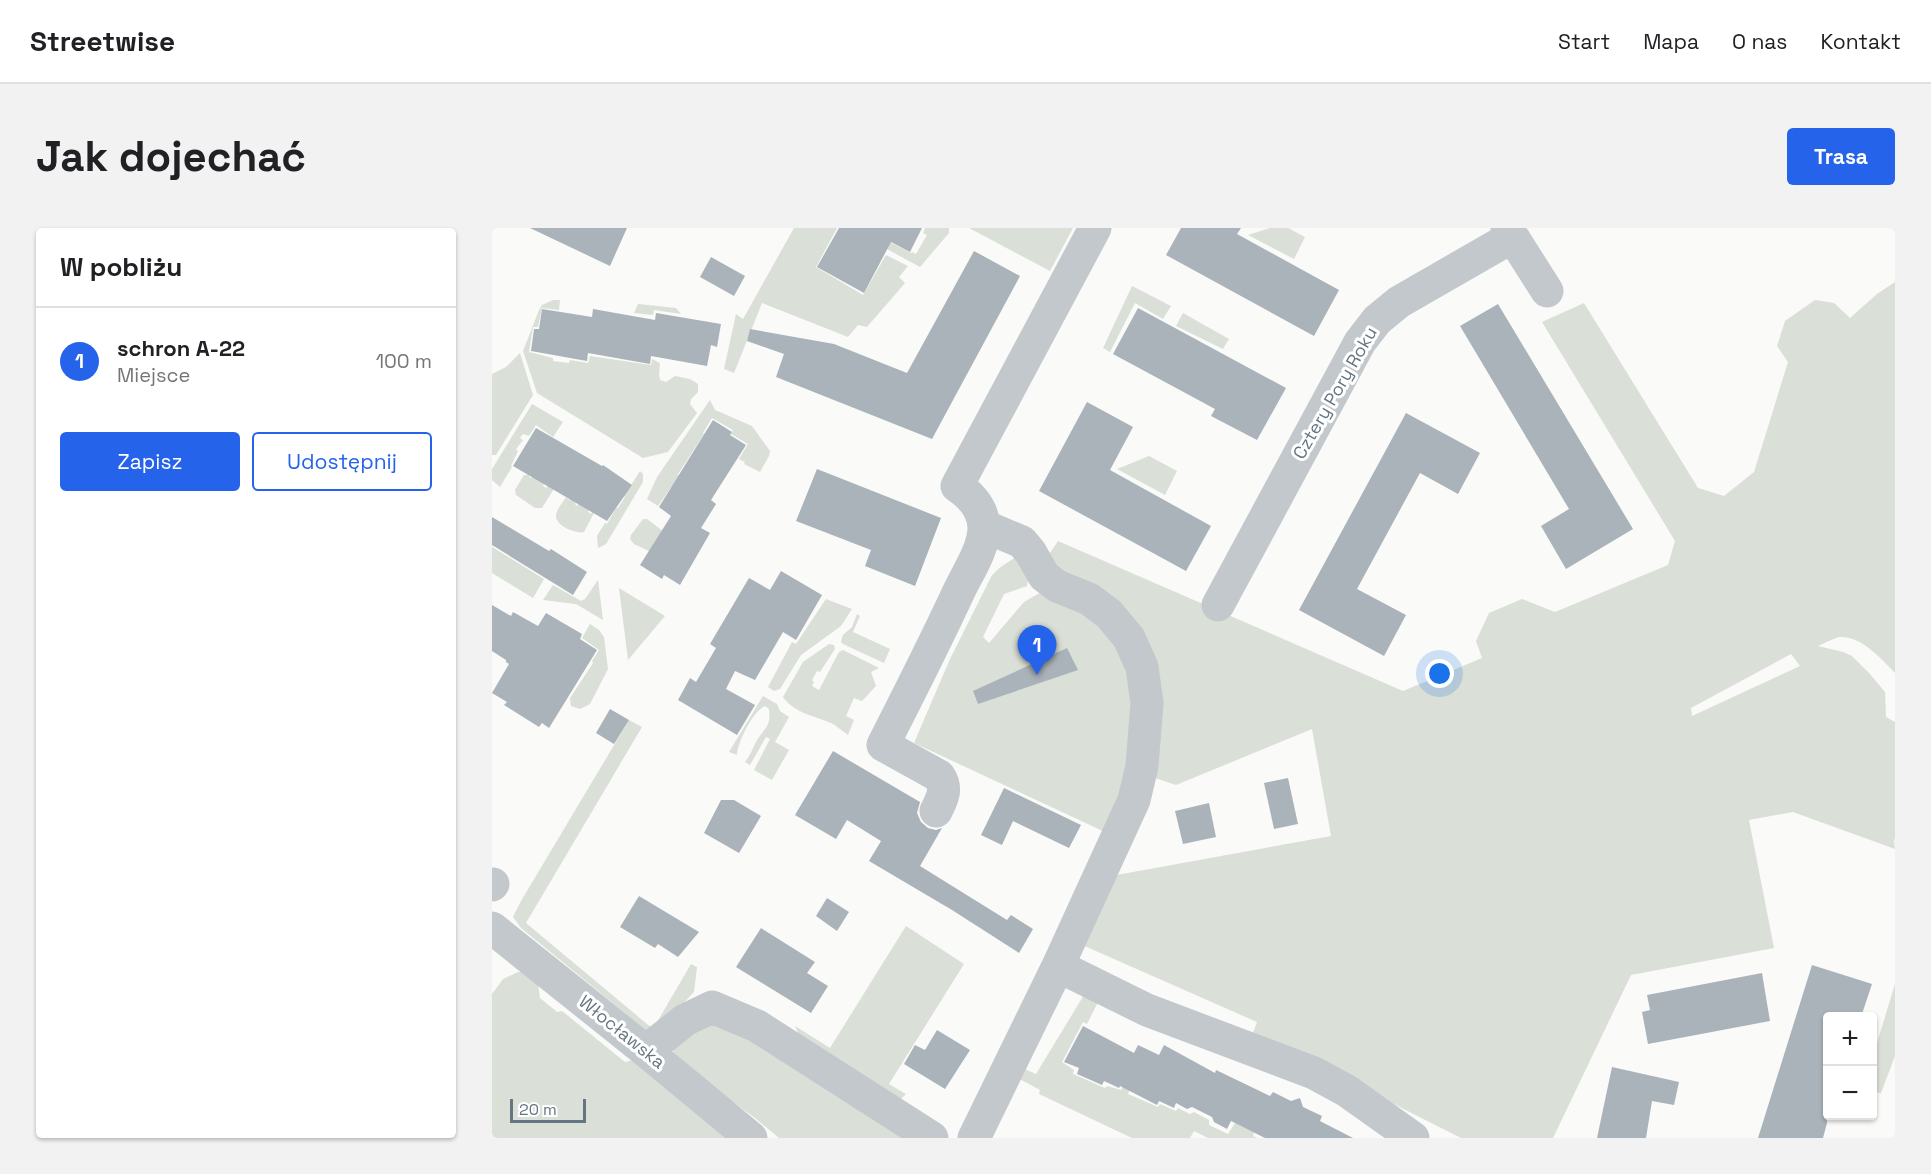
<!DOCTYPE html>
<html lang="pl">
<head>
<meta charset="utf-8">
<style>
  :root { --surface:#fff; --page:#f2f2f2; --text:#202124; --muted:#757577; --line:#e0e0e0; --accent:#2563eb }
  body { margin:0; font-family:"Space Grotesk",sans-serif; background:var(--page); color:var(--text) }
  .controls { position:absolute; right:18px; bottom:18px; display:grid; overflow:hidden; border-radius:6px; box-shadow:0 2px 4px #0004 }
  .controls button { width:54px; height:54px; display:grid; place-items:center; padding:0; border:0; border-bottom:2px solid var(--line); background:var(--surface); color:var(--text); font:30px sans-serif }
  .scale { position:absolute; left:18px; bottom:15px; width:76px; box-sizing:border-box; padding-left:6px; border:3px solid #657683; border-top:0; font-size:16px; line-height:21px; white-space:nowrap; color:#657683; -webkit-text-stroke:4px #fff; paint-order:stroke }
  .you { position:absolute; left:948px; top:446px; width:21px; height:21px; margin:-15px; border:4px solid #fff; border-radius:50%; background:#1a73e8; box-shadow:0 0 0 9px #1a73e833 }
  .badge { display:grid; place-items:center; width:39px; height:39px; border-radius:50%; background:var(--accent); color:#fff; font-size:20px; font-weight:700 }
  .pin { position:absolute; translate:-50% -50px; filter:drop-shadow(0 2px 3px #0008) }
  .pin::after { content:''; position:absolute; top:32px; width:21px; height:18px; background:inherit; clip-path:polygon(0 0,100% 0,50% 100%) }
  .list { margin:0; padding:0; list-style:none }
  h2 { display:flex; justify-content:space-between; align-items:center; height:78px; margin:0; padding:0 24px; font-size:26px }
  h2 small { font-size:20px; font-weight:400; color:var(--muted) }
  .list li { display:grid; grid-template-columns:39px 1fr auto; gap:18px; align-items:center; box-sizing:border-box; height:108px; padding:0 24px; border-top:2px solid var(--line) }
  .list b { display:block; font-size:22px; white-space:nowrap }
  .list p { margin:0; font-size:20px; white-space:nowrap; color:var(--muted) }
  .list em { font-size:20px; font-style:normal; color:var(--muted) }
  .actions { display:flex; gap:12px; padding:18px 24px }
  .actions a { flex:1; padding:14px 0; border:2px solid var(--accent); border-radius:6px; text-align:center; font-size:21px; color:var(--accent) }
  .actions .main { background:var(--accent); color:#fff }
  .map { position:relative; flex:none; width:1403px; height:910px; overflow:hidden; border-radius:6px }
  header { display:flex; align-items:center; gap:36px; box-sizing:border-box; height:84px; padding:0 30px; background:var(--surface); border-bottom:2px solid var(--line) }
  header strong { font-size:28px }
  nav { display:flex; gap:33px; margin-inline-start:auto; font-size:21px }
  .intro { display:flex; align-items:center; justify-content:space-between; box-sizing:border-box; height:144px; padding:0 36px }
  h1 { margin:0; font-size:42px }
  .button { padding:15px 27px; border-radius:6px; background:var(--accent); color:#fff; font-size:21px; font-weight:700 }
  main { display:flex; gap:36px; padding:0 36px }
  aside { flex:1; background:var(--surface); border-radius:6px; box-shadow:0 2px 4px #0004 }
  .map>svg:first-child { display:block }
  .green { fill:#dadfd7; fill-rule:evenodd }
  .building { fill:#aab3b9 }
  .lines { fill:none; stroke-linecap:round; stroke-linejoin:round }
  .minor { stroke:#c3c8cc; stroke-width:33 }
  .labels { text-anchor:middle; stroke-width:6; stroke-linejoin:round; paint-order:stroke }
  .street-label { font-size:18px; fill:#657683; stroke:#fff }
</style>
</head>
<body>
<header>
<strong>Streetwise</strong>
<nav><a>Start</a><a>Mapa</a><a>O nas</a><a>Kontakt</a></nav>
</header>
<div class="intro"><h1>Jak dojechać</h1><a class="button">Trasa</a></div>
<main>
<aside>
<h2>W pobliżu<small></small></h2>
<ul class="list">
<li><span class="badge">1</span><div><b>schron A-22</b><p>Miejsce</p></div><em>100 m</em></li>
</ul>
<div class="actions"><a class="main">Zapisz</a><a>Udostępnij</a></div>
</aside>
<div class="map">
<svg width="1403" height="910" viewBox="0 0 1403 910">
  <rect width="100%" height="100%" fill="#fafaf8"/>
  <path class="green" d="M302,0h43l-21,39 47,28 23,-40 22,11 -9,11 6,6 -38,44 -9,-2 -10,12 -86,-34 -28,70 -10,-4 12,-55 7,5z
    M433,0h24v5l-29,34 -35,-19 3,-7 23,12 1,-1 4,2 11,-19 -4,-2z
    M477,0h104l-23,43z
    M778,0h18l17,9 -11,22 -46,-24z
    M1403,54v391c-14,-14 -33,-37 -55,-36 -6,1 -15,6 -22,9l25,6 9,4 17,17 16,19 1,25 9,5v116l-1,3 1,8 -102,-37 -44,8 25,128 -143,27 -78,163h-92l-208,-105 4,-11 -177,-78 31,-68 220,-40 -19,-107 -136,56 -21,-7 -31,63 -210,-98 36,-84 41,-82c8,-11 18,-15 29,-23l9,22 -2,10 -23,8 -21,43 6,6 35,-41 21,-12 5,-37 8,-12 345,150 79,-33 -6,-17 13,-28 33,-14 33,13 113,-47 7,-24 -133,-219 42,-19 114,185 26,8 30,-24 34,-110 -11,-16 8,-25 30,-21 19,3 16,15 27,-24zM1299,426l9,12 -108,50 -1,-8z
    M640,58l39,20 -8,13 -28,-16 -25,49 -7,-4z
    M61,72h7l-1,10 -17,-2 -4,19h-5l-4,25 24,6v3l16,2 1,-3 18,3 2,-7 61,9 1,-6 8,4 -1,12 1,5 6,2 9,-6 15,3 8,5v8l-7,7 -1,5 7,9 -29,39 -25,6 -106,-65 -14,-42 16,-41 3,-5z
    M146,76l38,4 5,6 -27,-4 -1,5 -19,-2z
    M691,85l46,26 -6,10 -47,-23z
    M28,125l13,42 -37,60h-4v-81l14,-7z
    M218,172l5,10 37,16 18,25 -1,5 -9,16 -16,-8 1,-2 -6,-3 9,-15 -17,-10 2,-4 -21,-12 -9,15 1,1 -26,40 1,2 -21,30 -11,-7 10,-22z
    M40,176l31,18 -10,15 -17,-12 -7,11 -6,-2 -3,4 3,2 -7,9 2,2 -7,15 1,1 -12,20 -8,-7v-11z
    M657,228l28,15 -12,24 -48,-26z
    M37,243l2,1 -2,5 2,1 2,-2 11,7 -1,3 3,2 3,-4 6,3 -13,21h-7l-19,-13 -1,-5 9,-15h3z
    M148,243l3,3v8l-37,62 -8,4 -1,-12 8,-13 2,1 9,-16h2l7,-11 -1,-1z
    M74,269l3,3 2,-3 6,3 -2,4 2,2 2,-3 11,6 -2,3 3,2 2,-4 2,1 -11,21c-8,2 -29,-6 -28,-17 1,-6 7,-13 10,-18z
    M151,291h4l17,13 -11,21 -19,-9 -4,-5 1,-4z
    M0,319l52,32 -11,19 -41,-25z
    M106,352l5,40 -27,-16 -33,-4 10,-15 28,16 4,-2z
    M127,360l46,28 -37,44z
    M334,371l26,10 -11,17 -40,29 -21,34 -6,2 -6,-4 24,-45 4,2z
    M365,386l3,2 -7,16 37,17 -6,14 -41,-19 -2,-2 2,-7 9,-8z
    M98,396l9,6 5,7 4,32 -18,35 -10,5 -9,-3 -1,-8 23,-35 -1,-2 7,-11 -17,-12z
    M337,416l5,1 1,4 -15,23 -3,-1 -5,9 2,2 -2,4 7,4 20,-38 4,-2 36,18 -8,4 5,14 -14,15 -8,-3 -8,18 8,4 -6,15c-6,-4 -11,-9 -17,-12 -16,-7 -37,-10 -48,-26l20,-35z
    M271,468l14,8 3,7 9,6 -14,25 14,8 -17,30 -18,-10 16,-31 -4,-2 -16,28 -5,-3c6,-7 8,-15 12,-22 9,-13 14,-14 12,-31l-4,-3c-12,5 -27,35 -28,49l-8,-3z
    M137,492l13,7 -116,196 127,106 38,-65 6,3 -3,25 -36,38 -6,5 -131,-107 -8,-11 8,-16z
    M414,698l58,38 -75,120 17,10 -7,7 -99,-64 -5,-11 35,22z
    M26,744h7l12,5 3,21 17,14 5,-1 63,51 11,-3 96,79h-240v-144l11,-15z
    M1403,756v72l-14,37 -8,-1v-36z
    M592,767l15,5 -12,24 -4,-2 -21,40 12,8 -1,4 32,14 2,-2 14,4 2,-4 7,3 -2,5 30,13 2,-3 16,7 2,-3 12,6 4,-2 15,8v5l19,9 7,-11 19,9 -1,4 4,2h-49l-14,-7 -4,7h-58l-93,-44 1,-4 -24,-13 4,-10 16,7z
    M223,796l19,2 174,112h-129l-24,-20 -41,-30 -45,-40 20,-19z"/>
  <path class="building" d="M38,0h97l-17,38z
    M347,0h83l-12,24 -19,-10 -27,51 -47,-26z
    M689,0h60l-4,6 102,56 -25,46 -148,-81z
    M482,23l46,25 -88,163 -156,-62 8,-23 -37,-13 3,-12 84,15 73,29z
    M219,29l34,19 -11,20 -34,-19z
    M1006,76l135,225 -67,40 -25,-43 28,-17 -109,-183z
    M646,80l148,80 -29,52 -46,-24 4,-7 -102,-55z
    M50,81l50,8 1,-8 62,11 1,-7 65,11 -4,23 -6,-2 -4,21 -56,-10 -1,8 -62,-11 -1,8 -56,-10 3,-22h5z
    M595,174l46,25 -23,43 101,56 -25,45 -147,-80z
    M914,185l74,40 -22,41 -38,-21 -63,116 49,26 -22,41 -85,-46z
    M221,192l19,12 -2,3 16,10 -35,55 5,4 -15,24 9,5 -30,52 -16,-10 -2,4 -22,-14 31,-49 -12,-9z
    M44,200l66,38 1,-1 29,20 -25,36 -94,-55z
    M325,241l124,49 -26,68 -50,-20 6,-16 -75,-29z
    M0,289l57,34 2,-2 36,23 -14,23 -81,-50z
    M289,343l41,24 -26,45 -13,-8 -28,48 -20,-9 -9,18 29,16 -18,30 -59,-35 12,-22 6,4 20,-34 -6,-4 39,-66 21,12z
    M0,377l19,11 2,-4 25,14 8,-13 36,21 -2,5 17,11 -48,78 -7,-5 -3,4 -35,-22 3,-3 -15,-9 17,-29 -3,-2v-2l-14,-9z
    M575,420l11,22 -100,34 -5,-13z
    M118,481l19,11 -15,24 -18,-11z
    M341,523l87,51 -3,11 4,9 7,6 8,2 6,-2 -22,38 87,54 4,-5 22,14 -14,24 -67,-43 -83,-49 12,-20 -34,-21 -11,19 -41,-24z
    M796,550l10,46 -24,5 -10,-46z
    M512,560l77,37 -12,23 -56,-27 -11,24 -21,-10z
    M229,572h13l27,16 -22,37 -35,-20z
    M717,575l7,34 -33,7 -8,-33z
    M147,668l60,36 -21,25 -20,-13 -3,4 -35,-21z
    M335,670l22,14 -12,19 -21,-15z
    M269,700l54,34 -8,11 21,13 -17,27 -75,-46z
    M1320,737l60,19 -11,33h-34v106l-4,15h-65z
    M1270,745l8,48 -122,23 -6,-32 8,-2 -3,-15z
    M591,798l51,27 4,-8 21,10 5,-10 51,28 1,-3 54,26 3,-4 18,9 9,-3 3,9 19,9 -2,5 33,17h-88l-34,-17 -4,8 -13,-7 -2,-5 -20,-10 -5,2 -11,-6 -2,5 -15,-7 -2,4 -37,-19 -1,2 -15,-7 -2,4 -25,-11 2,-6 -15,-6z
    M445,802l33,20 -25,39 -41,-25 11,-19 10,5z
    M1120,839l67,15 -5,23 -22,-4 -6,37h-49z"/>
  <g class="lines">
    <path class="minor" d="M1015,0l40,63
      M726,377l142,-263 17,-22 22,-18 113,-65
      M444,583c6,-12 12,-22 3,-35l-56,-31c26,-51 52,-102 76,-154 9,-19 25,-42 25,-64 -1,-18 -12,-31 -27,-41l138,-258
      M0,657l1,-1
      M0,700l154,123 105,87
      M566,738l89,44 167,63 33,18 66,47
      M154,823l39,-31 27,-13 45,19 175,112
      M482,910l84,-172 76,-166 8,-34 5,-63 -5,-36 -13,-29 -20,-24 -20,-15 -32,-13 -13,-10 -13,-23 -9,-11 -38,-16"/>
  </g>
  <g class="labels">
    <g class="street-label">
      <text transform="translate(843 165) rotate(-60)" y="6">Cztery Pory Roku</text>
      <text transform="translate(130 804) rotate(39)" y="6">Włocławska</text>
    </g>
  </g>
</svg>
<div class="controls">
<button>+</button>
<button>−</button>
</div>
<div class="scale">20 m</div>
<div class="you"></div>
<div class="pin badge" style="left:545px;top:447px">1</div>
</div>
</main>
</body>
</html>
